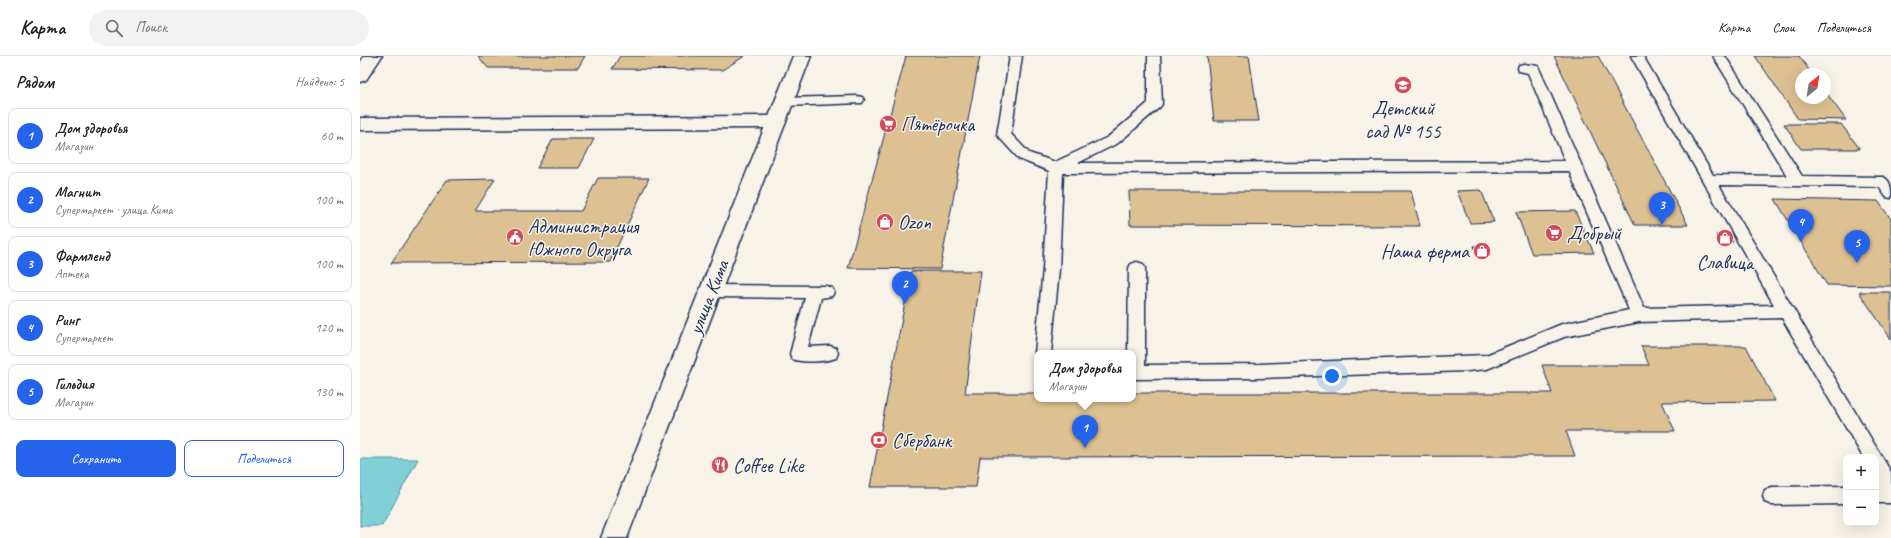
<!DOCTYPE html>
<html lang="ru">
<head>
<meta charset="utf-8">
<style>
  :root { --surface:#fff; --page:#f2f2f2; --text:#202124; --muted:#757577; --line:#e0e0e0; --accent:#2563eb }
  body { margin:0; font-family:Caveat,sans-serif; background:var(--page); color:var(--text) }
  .controls { position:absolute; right:12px; bottom:12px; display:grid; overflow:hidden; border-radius:8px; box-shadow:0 4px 16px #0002 }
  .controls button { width:36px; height:36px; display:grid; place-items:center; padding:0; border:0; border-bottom:1px solid var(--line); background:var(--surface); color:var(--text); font:20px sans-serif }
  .compass { position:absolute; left:1435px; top:12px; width:36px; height:36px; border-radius:50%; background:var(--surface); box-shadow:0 4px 16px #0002; rotate:30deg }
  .you { position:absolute; left:972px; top:320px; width:14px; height:14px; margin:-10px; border:3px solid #fff; border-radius:50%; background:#1a73e8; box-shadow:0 0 0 6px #1a73e833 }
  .badge { display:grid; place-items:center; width:26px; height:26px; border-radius:50%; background:var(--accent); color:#fff; font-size:13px; font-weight:700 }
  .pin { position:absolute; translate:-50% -33px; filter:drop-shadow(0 1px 2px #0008) }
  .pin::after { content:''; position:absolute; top:21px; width:14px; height:12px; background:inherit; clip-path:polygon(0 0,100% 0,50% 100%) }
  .popup { position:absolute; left:674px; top:294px; width:102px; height:52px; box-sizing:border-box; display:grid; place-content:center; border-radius:8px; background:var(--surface); filter:drop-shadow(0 1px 3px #0005); font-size:13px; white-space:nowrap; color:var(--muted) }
  .popup b { font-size:15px; color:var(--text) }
  .popup::after { content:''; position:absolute; left:50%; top:100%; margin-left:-8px; border:8px solid transparent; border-top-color:var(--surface) }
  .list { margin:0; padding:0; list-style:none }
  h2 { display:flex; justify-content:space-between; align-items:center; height:52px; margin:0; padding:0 16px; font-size:17px }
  h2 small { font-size:13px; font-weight:400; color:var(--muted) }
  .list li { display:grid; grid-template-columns:26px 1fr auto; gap:12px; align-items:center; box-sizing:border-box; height:56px; margin:0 8px 8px; padding:0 8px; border:1px solid var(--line); border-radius:8px }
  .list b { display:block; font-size:15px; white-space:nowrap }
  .list p { margin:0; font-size:13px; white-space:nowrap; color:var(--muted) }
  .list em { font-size:13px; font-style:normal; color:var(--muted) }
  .actions { display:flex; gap:8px; padding:12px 16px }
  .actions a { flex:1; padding:9px 0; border:1px solid var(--accent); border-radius:8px; text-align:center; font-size:14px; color:var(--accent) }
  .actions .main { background:var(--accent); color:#fff }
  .icon { flex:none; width:22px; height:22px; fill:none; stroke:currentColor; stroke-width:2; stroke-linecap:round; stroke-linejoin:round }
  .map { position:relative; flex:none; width:1531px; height:482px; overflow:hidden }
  header { display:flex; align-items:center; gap:24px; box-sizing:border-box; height:56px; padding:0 20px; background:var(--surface); border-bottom:1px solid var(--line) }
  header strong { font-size:19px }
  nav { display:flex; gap:22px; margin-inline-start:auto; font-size:14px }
  .search { width:280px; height:36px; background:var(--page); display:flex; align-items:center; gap:10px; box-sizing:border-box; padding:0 14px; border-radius:22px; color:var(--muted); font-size:15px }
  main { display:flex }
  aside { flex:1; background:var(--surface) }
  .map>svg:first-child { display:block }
  .water { fill:#7fd1d7; stroke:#5790a7 }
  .building { fill:#dec192; stroke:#1b2f5e }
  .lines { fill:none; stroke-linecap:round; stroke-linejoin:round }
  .lane-casing { stroke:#1b2f5e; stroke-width:3 }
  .street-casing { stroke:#1b2f5e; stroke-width:3 }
  .secondary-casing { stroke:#1b2f5e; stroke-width:3 }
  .lane { fill:#f7f3e8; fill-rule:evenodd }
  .street { fill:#f7f3e8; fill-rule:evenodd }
  .secondary { fill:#f7f3e8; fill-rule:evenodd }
  .labels { text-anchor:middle; stroke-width:3; stroke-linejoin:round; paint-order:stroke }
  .poi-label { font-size:20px; fill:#1b2f5e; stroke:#f7f3e8; text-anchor:start }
  .street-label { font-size:20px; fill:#1b2f5e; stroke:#f7f3e8 }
</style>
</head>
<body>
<header>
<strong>Карта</strong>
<div class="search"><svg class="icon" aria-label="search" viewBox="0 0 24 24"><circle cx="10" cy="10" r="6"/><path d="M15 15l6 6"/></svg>Поиск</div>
<nav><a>Карта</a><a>Слои</a><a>Поделиться</a></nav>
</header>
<main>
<aside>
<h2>Рядом<small>Найдено: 5</small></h2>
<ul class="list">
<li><span class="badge">1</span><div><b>Дом здоровья</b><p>Магазин</p></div><em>60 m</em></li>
<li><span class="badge">2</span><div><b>Магнит</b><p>Супермаркет · улица Кима</p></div><em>100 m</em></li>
<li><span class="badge">3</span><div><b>Фармленд</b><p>Аптека</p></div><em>100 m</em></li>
<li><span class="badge">4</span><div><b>Ринг</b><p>Супермаркет</p></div><em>120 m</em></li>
<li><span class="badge">5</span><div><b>Гильдия</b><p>Магазин</p></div><em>130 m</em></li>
</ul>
<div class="actions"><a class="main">Сохранить</a><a>Поделиться</a></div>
</aside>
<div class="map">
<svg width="1531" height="482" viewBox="0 0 1531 482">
  <rect width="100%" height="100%" fill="#f7f3e8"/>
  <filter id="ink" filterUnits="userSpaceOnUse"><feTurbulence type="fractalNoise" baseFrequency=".025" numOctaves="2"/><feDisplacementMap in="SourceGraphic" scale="8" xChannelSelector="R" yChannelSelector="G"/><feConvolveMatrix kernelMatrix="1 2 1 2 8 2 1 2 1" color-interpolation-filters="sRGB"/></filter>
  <g filter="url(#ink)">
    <path class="water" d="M0,403h58l-36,67h-22z"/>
    <path class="building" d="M118,0h107l-7,12h-90z
      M260,0h125l-23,14 -110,-1z
      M546,0h74l-40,213 -92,-1z
      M847,0h42l10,65h-45z
      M1194,0h44l90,169h-53z
      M1395,0h44l13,18h-11v24h24v-7l21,29 -48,-1z
      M1424,68h57l19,25h-59z
      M193,83h41l-15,29h-42z
      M238,122h51l-39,84 -219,1 56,-83 48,-1 -20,32h106z
      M1121,134l13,32 -24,1 -13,-32z
      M769,135h282l9,35 -290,-1z
      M1415,143l103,2 13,18v67l-64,-1z
      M1215,155l19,42 -62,1 -16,-42z
      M1368,178l5,8h-12l-5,-7z
      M1125,189l5,11h-12l-4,-10z
      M551,215h70l-16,122h72v6h96v-6h419l-10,-28h107l-8,-19h105l29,55 -113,1 13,29h-109l9,25 -595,1 -4,30h-106z
      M1499,236h32v47z"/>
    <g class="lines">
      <defs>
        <path id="lane" d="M650,0h12l-11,78 18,19 26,9 53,-25 40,-34v-47h12l2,48 -2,3 -42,36 -40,20 487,-2 -37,-88 -9,-2 -1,-3 1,-3 5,-1 14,2 106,242 130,-3 -143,-249h12l70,119 74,1 -74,-120h12l77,120 81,1c8,3 8,12 8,21l-5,-1 -7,-10 -160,-2 172,287v31h-15v-18h3l-3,-5v-23h-13l-81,-139 -143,4 -75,15 -77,32 -20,2 -207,7 -127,1v-26h-5l1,-85 2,-4 6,-2 6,2 2,4v97l115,-1 226,-9 76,-31 67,-14 -60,-139 -506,2 -4,96 -8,84h-14v5l-2,-5 8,-84 6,-98 -30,-12 -22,-24z
          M497,40l5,1 2,3 -2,3 -78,3 -5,-1 -2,-3 2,-3 5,-1z
          M351,229l115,1 6,2 2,4 -2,4 -11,2 -13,49 22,-1 6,2 2,5 -2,5c-12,4 -32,5 -44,1l-2,-5 15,-56 -94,-1 -6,-2 -2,-4 2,-4z
          M1486,430v18l-74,1 -7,-3 -2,-6 2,-6 7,-3z"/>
        <path id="street" d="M417,60l7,2 2,4 -2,4 -7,2 -417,2v-12z"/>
        <path id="secondary" d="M4,0h18l-16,24 -6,2v-19z
          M433,0h18l-184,482h-26z"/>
      </defs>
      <use href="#lane" class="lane-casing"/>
      <use href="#street" class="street-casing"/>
      <use href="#secondary" class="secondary-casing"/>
      <use href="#lane" class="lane"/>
      <use href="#street" class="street"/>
      <use href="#secondary" class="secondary"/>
    </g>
  </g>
  <defs>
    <symbol id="school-disc" viewBox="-11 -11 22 22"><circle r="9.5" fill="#d1495b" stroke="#f7f3e8"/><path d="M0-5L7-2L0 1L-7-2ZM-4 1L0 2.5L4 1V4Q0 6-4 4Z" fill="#fff"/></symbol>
    <symbol id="supermarket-disc" viewBox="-11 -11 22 22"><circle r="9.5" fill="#d1495b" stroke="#f7f3e8"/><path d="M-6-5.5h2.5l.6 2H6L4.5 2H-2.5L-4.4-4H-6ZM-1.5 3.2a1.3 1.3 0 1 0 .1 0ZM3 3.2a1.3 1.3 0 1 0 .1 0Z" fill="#fff"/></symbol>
    <symbol id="shop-disc" viewBox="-11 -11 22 22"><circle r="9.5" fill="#d1495b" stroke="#f7f3e8"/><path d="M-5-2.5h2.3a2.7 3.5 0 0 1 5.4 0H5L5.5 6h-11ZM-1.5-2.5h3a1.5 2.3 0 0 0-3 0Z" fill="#fff"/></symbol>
    <symbol id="civic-disc" viewBox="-11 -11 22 22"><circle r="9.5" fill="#d1495b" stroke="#f7f3e8"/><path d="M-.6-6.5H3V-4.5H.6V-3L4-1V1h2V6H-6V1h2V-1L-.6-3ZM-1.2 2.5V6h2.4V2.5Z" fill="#fff"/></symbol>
    <symbol id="bank-disc" viewBox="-11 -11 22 22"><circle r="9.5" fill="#d1495b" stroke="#f7f3e8"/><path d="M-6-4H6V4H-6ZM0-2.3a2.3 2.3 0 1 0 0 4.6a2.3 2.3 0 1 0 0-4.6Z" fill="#fff"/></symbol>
    <symbol id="restaurant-disc" viewBox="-11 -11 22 22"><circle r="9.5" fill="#d1495b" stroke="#f7f3e8"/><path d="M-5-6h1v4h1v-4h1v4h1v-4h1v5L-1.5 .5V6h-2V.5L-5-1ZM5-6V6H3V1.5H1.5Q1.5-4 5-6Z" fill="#fff"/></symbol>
  </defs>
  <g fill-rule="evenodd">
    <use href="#school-disc" x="1033" y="19" width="20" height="20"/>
    <use href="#supermarket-disc" x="518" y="58" width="20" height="20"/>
    <use href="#shop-disc" x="515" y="156" width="20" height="20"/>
    <use href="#supermarket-disc" x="1184" y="167" width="20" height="20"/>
    <use href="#civic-disc" x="145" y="171" width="20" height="20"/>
    <use href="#shop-disc" x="1355" y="172" width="20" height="20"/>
    <use href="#shop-disc" x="1112" y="185" width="20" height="20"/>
    <use href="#bank-disc" x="509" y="374" width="20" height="20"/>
    <use href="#restaurant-disc" x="350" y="399" width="20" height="20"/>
  </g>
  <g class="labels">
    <g class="poi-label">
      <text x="1043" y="59" text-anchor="middle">Детский<tspan x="1043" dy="23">сад № 155</tspan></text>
      <text x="541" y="75">Пятёрочка</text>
      <text x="538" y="173">Ozon</text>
      <text x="168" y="177">Администрация<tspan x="168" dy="23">Южного Округа</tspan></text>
      <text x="1207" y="184">Добрый</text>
      <text x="1109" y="202" text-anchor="end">Наша ферма</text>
      <text x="1365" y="213" text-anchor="middle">Славица</text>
      <text x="532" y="391">Сбербанк</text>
      <text x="373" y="416">Coffee Like</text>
    </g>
    <g class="street-label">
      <text transform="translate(348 241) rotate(-68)" y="7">улица Кима</text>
    </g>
  </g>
</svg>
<div class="controls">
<button>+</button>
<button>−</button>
</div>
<svg class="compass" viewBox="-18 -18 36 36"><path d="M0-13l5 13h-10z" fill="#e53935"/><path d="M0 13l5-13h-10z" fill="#757577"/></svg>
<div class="you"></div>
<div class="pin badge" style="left:725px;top:392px">1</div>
<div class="popup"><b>Дом здоровья</b>Магазин</div>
<div class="pin badge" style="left:545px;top:248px">2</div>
<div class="pin badge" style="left:1302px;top:169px">3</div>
<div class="pin badge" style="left:1441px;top:186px">4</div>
<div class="pin badge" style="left:1497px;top:207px">5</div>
</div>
</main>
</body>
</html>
